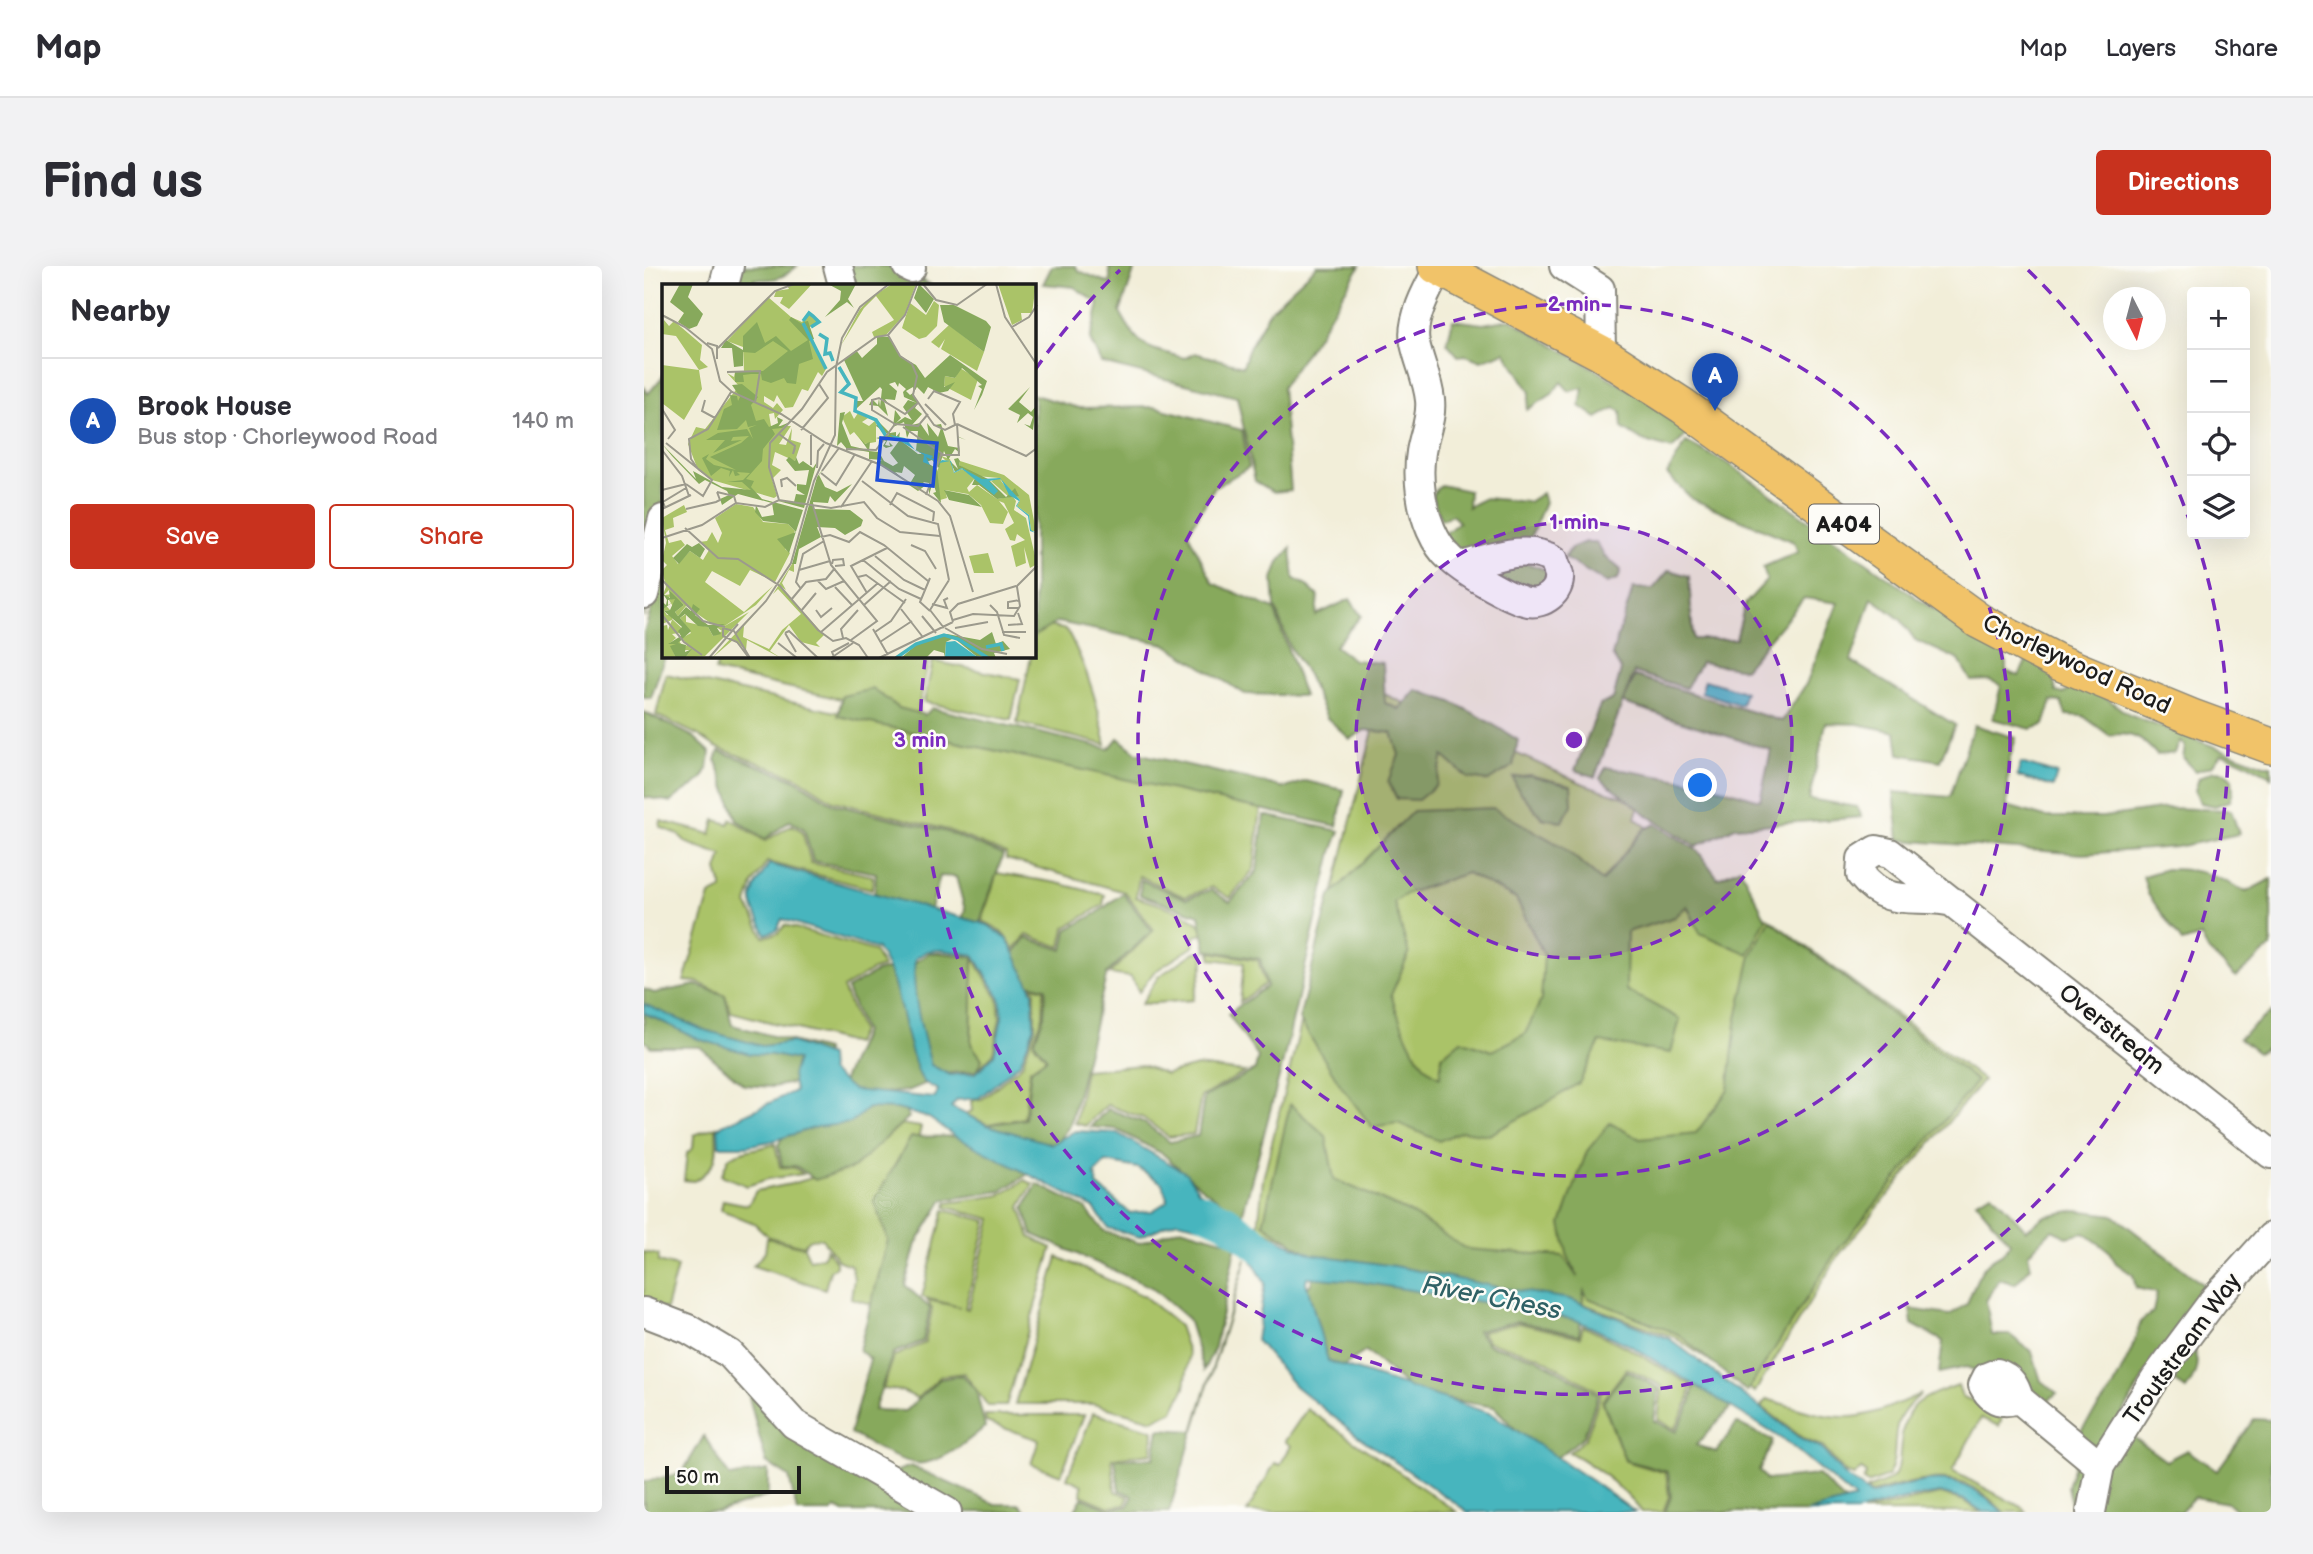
<!DOCTYPE html>
<html lang="en">
<head>
<meta charset="utf-8">
<style>
  :root { --surface:#fff; --page:#f2f2f3; --text:#2b2b33; --muted:#7c7c81; --line:#e1e1e2; --accent:#c8321e }
  body { margin:0; font-family:"Balsamiq Sans",sans-serif; background:var(--page); color:var(--text) }
  .controls { position:absolute; right:21px; top:21px; display:grid; overflow:hidden; border-radius:7px; box-shadow:0 7px 28px #0002 }
  .controls button { width:63px; height:63px; display:grid; place-items:center; padding:0; border:0; border-bottom:2px solid var(--line); background:var(--surface); color:var(--text); font:35px sans-serif }
  .compass { position:absolute; left:1459px; top:21px; width:63px; height:63px; border-radius:50%; background:var(--surface); box-shadow:0 7px 28px #0002; rotate:174deg }
  .scale { position:absolute; left:21px; bottom:18px; width:136px; box-sizing:border-box; padding-left:7px; border:4px solid #1c1c1c; border-top:0; font-size:19px; line-height:24px; white-space:nowrap; color:#1c1c1c; -webkit-text-stroke:5px #fdfcf7; paint-order:stroke }
  .you { position:absolute; left:1057px; top:520px; width:24px; height:24px; margin:-18px; border:5px solid #fff; border-radius:50%; background:#1a73e8; box-shadow:0 0 0 10px #1a73e833 }
  .badge { display:grid; place-items:center; width:46px; height:46px; border-radius:50%; background:var(--accent); color:#fff; font-size:23px; font-weight:700 }
  .pin { position:absolute; translate:-50% -58px; filter:drop-shadow(0 2px 4px #0008) }
  .pin::after { content:''; position:absolute; top:37px; width:24px; height:21px; background:inherit; clip-path:polygon(0 0,100% 0,50% 100%) }
  .list { margin:0; padding:0; list-style:none }
  h2 { display:flex; justify-content:space-between; align-items:center; height:91px; margin:0; padding:0 28px; font-size:30px }
  h2 small { font-size:23px; font-weight:400; color:var(--muted) }
  .list li { display:grid; grid-template-columns:46px 1fr auto; gap:21px; align-items:center; box-sizing:border-box; height:126px; padding:0 28px; border-top:2px solid var(--line) }
  .list b { display:block; font-size:26px; white-space:nowrap }
  .list p { margin:0; font-size:23px; white-space:nowrap; color:var(--muted) }
  .list em { font-size:23px; font-style:normal; color:var(--muted) }
  .actions { display:flex; gap:14px; padding:21px 28px }
  .actions a { flex:1; padding:16px 0; border:2px solid var(--accent); border-radius:7px; text-align:center; font-size:24px; color:var(--accent) }
  .actions .main { background:var(--accent); color:#fff }
  .icon { flex:none; width:38px; height:38px; fill:none; stroke:currentColor; stroke-width:2; stroke-linecap:round; stroke-linejoin:round }
  .map { position:relative; flex:none; width:1627px; height:1246px; overflow:hidden; border-radius:7px }
  header { display:flex; align-items:center; gap:42px; box-sizing:border-box; height:98px; padding:0 35px; background:var(--surface); border-bottom:2px solid var(--line) }
  header strong { font-size:33px }
  nav { display:flex; gap:38px; margin-inline-start:auto; font-size:24px }
  .intro { display:flex; align-items:center; justify-content:space-between; box-sizing:border-box; height:168px; padding:0 42px }
  h1 { margin:0; font-size:49px }
  .button { padding:18px 32px; border-radius:7px; background:var(--accent); color:#fff; font-size:24px; font-weight:700 }
  main { display:flex; gap:42px; padding:0 42px }
  aside { flex:1; background:var(--surface); border-radius:7px; box-shadow:0 7px 28px #0002 }
  .map>svg:first-child { display:block }
  .green { fill:#aac368; stroke:#637042; stroke-width:2 }
  .forest { fill:#87a95c; stroke:#52623c; stroke-width:2; fill-rule:evenodd }
  .water { fill:#46b5be; stroke:#31686d; stroke-width:2; fill-rule:evenodd }
  .lines { fill:none; stroke-linecap:round; stroke-linejoin:round }
  .river { stroke:#46b5be; stroke-width:33 }
  .minor-casing { stroke:#87857a; stroke-width:32 }
  .major-casing { stroke:#87857a; stroke-width:38 }
  .minor { stroke:#fff; stroke-width:28 }
  .major { stroke:#f1c369; stroke-width:35 }
  .ring { fill:none; stroke:#7b2cbf; stroke-width:3.5; stroke-dasharray:12 9 }
  .labels { text-anchor:middle; stroke-width:5; stroke-linejoin:round; paint-order:stroke }
  .shield { fill:#fdfcf7; stroke:#605f5e; stroke-width:2 }
  .shield-label { font-size:23px; font-weight:bold; fill:#1c1c1c }
  .street-label { font-size:24px; fill:#1c1c1c; stroke:#fdfcf7 }
  .water-label { font-size:26px; font-style:italic; fill:#2f6165; stroke:#fdfcf7 }
  .inset-river { fill:none; stroke:#46b5be; stroke-width:3.5 }
  .inset-road { fill:none; stroke:#9c9a8d; stroke-width:2 }
  .view { fill:#1d4ed8; fill-opacity:0.15; stroke:#1d4ed8; stroke-width:3.5 }
  .inset-edge { fill:none; stroke:#1c1c1c; stroke-width:3.5 }
  .centre { fill:#7b2cbf; stroke:#fdfcf7; stroke-width:3.5 }
  .ring-label { font-size:21px; text-anchor:middle; font-weight:bold; fill:#7b2cbf; stroke:#fdfcf7; stroke-width:5; stroke-linejoin:round; paint-order:stroke }
</style>
</head>
<body>
<header>
<strong>Map</strong>
<nav><a>Map</a><a>Layers</a><a>Share</a></nav>
</header>
<div class="intro"><h1>Find us</h1><a class="button">Directions</a></div>
<main>
<aside>
<h2>Nearby<small></small></h2>
<ul class="list">
<li><span class="badge" style="background:#1a4fb4">A</span><div><b>Brook House</b><p>Bus stop · Chorleywood Road</p></div><em>140 m</em></li>
</ul>
<div class="actions"><a class="main">Save</a><a>Share</a></div>
</aside>
<div class="map">
<svg width="1627" height="1246" viewBox="0 0 1627 1246">
  <rect width="100%" height="100%" fill="#fdfcf7"/>
  <filter id="ink" filterUnits="userSpaceOnUse"><feTurbulence type="fractalNoise" baseFrequency=".0143" numOctaves="2"/><feDisplacementMap in="SourceGraphic" scale="14" xChannelSelector="R" yChannelSelector="G"/><feConvolveMatrix kernelMatrix="1 2 1 2 8 2 1 2 1" color-interpolation-filters="sRGB"/></filter>
  <filter id="wash" filterUnits="userSpaceOnUse"><feTurbulence type="fractalNoise" baseFrequency=".00686" numOctaves="4" result="noise"/><feDisplacementMap in="SourceGraphic" scale="28" xChannelSelector="R" yChannelSelector="G"/><feGaussianBlur stdDeviation="1.57" result="paint"/><feColorMatrix in="noise" values="0 0 0 0 0 0 0 0 0 0 0 0 0 0 0 0 0 1.4 0 .05"/><feComposite in="paint" operator="in"/></filter>
  <g filter="url(#wash)">
    <rect width="100%" height="100%" fill="#f2eed9"/>
    <path class="green" d="M390,357l33,7c21,40 30,71 39,115l-89,-22 14,-67h3z
      M76,390h209l-12,60 -202,-45z
      M289,395l87,18 -9,41 -87,-18z
      M678,400l262,118 56,19 -5,15 348,262 -145,176 -83,136 -81,-55 -104,-38 -257,-48 -55,-23 5,-49 114,-465z
      M22,408l595,133 -7,62 -24,29 -19,-11 -26,10 -46,-21 -3,21c26,9 55,14 72,36l-13,3 -2,11 -39,25 -15,20 -8,-15 -22,-3 45,-44 -29,-38 -119,-33v-5l-58,-24 -115,-29 -37,-24 -80,-30 -18,-12 -42,-20z
      M87,553l34,22 27,-16 10,6 9,32 62,13 -1,13 -105,-27 -14,22 -6,20 17,33 14,-4 7,-8 89,26 9,16 -10,3 -30,18 18,43 -6,13 -124,-32 -6,-17 -28,-13 -13,-1 26,-86 12,-6v-3l-5,-16 5,-15 -35,-12 -8,-8 -19,-8 1,-6 50,13 4,-14 14,4z
      M353,607l60,10 48,12 -2,10 -38,23 -4,19 -34,-12 -13,14c-7,-13 -17,-23 -32,-28z
      M551,686h8l1,10 -11,38 -52,4 17,-27z
      M566,686l48,8 7,24 -25,18 4,-39 -32,-4z
      M329,691l25,42 2,19 -7,36 -17,17 6,-12 -11,-15z
      M388,720l12,3 -1,27 -10,26 13,16 -16,11 -6,49 -37,6 -22,-10 7,-3 -1,-10 11,-2 40,-34 13,-37v-37z
      M498,799l24,9 31,-8 48,6 -44,25 -7,37 -25,3 -26,-19 -36,-13 -22,21 -10,-3 10,-53z
      M244,856l33,5 -44,179 -26,-8 3,-20 -3,-13 -12,-4 -17,-22c-9,-1 -14,-2 -18,7l-35,-9 -15,-14 -33,-13 2,-10 25,5 8,-14 35,-7 55,-16z
      M72,861c1,28 4,38 -22,54l-10,-1 3,-27 6,-5 1,-13z
      M131,878l5,23 15,1 8,6 -35,5 -21,7 -26,-11c3,-5 5,-12 8,-17 6,-7 35,-10 46,-14z
      M381,914l8,4 -13,23 10,30 22,11 -46,158h-18l-24,-33 -23,3 -24,22 -15,-7 -19,-2 11,-33 31,-13 7,-34 -5,-9 33,7 -38,-10 22,-87 43,11 -22,87 3,1 23,-90 -45,-12 1,-4 54,-8z
      M123,972l37,9 6,13 13,-3 3,-8 10,12v5l-6,5 -5,18 -72,-23 12,-14z
      M0,986l14,3v7l19,5 -11,42 -22,-7z
      M414,991l86,39 35,30 10,29 -4,32 -12,24 -20,9 -60,-16h-78z
      M874,1057l62,14 3,-11 45,22 63,37 -3,17 -13,27 -17,-9 4,-34 -35,-18 -25,33 23,60 41,12 3,23 -6,16h-21c-21,-26 -43,-44 -73,-60l17,-14 15,-45 -63,-37 -49,-14 -8,-10z
      M1314,1119l4,12 12,4 10,9 18,7 -3,9 -18,-8 -29,53 71,37 3,4h-22c-7,-6 -13,-13 -21,-18 -34,-26 -75,-11 -112,-1l-4,-4c7,-3 19,-6 25,-11 7,-7 8,-17 8,-26 4,-48 15,-52 58,-67z
      M1277,1128c-10,9 -21,19 -24,32 -4,18 0,34 -9,50l-20,8 -5,-3 3,-7 -5,-5 -7,7 -9,-3 -23,-27 -17,-6 -44,-34 6,-7c26,8 53,18 80,18 25,0 51,-14 74,-23z
      M663,1143l150,103h-210l28,-49 5,2 11,-19 -6,-5z
      M449,1147l60,17 -1,23 -40,5 3,33 14,6 -4,8 -16,2 -28,-12 1,-10 -15,-7z
      M341,1149h99l-23,60 -30,-11 8,-24 -53,-18z
      M1296,1228l24,7 17,11h-119z"/>
    <path class="forest" d="M89,0h64c-14,13 -25,15 -43,13v6h-27z
      M199,0h78l-1,13 11,6h-84z
      M408,0h23l4,5 32,13 -2,-17 26,1 -15,44c21,38 24,35 65,46l10,-5 48,13 6,-18 22,-39 46,-43h43l-45,74 -33,47 9,103 -17,2 -19,-11 -18,-84 -136,-34 -11,-23 9,-36 -25,-17 -31,-3z
      M866,53l184,109 -22,21 -31,-9 -19,-12 -1,-17 -7,-3 -17,10 -17,-12 3,-18 -14,3 -8,-9 -9,12 -25,16 3,-18 -25,-40 -24,9 -15,-6 -8,1 -11,-13 6,-23 30,4z
      M19,110v165l-19,76v-231l4,8z
      M390,129l45,13 76,-1 87,23 7,37 -35,21 -26,45 25,50 61,26 30,87 -59,-2 -80,-50 -107,-22 -24,14z
      M1042,176l43,22 202,144 69,33 6,21v9l13,5 10,-21 22,11 5,26 8,2 15,-17 50,38 135,50h7v14l-2,-4c-14,-6 -34,-20 -48,-21l-9,12 -16,5 -13,-13 2,-12 -5,-4 -5,11 -18,2c-14,-17 -26,-23 -48,-20l-26,-19 -17,-1 -5,-13 -9,-1 -8,24 -13,4 -38,-10 8,-34 -12,-5 -18,1 -12,-21 -44,-20 -14,-20 -29,-22 -21,63 104,64 -15,36 -41,-7 -3,-22 -38,-8 -32,-1 -17,76 48,8 5,10 -127,10 -39,19 -49,-31 -47,-37 6,-11 104,18 50,15 11,-50 -148,-47 12,-27 147,45 24,-37 32,-81 -34,-5 -60,71 -43,-7 -15,26 -52,-16 -39,105 -20,-7 25,-65 13,-6 8,-29 -9,-15 21,-67 20,1 16,-19 20,6 4,63h43l9,-35 22,-24 -4,-13 35,-15 -4,-10 -102,-43 -25,-25z
      M797,219l28,6 -1,16 17,-9 43,4 14,-9 3,9 -16,39 -65,11 -22,-16 17,-14 -7,-7 -11,5 -9,-25z
      M941,276h11l8,13 17,15 -3,9 -11,4 -43,-25 7,-10z
      M647,282l3,31 11,5 13,12 -2,19 34,-16 11,17 -26,30 19,14 29,3 2,40 14,6 17,-19 36,12 29,15 37,23 -5,26 -25,15 -20,-3 -25,-22 -7,29 -18,15 -21,-1 -9,-17 11,-27 -7,-22 -27,-3 -15,9 -23,-21 -20,-43 -17,-28 -15,-40 -2,-28 6,-17z
      M880,296l25,9 -8,21 -41,-12 -2,-7 7,-8z
      M19,304l2,86 -14,42 -7,-1v-64z
      M229,423l26,19 26,7 7,-7 177,41 9,-11 19,15 149,35 20,-7 38,9 -7,36 -499,-110 4,-20z
      M0,446l50,25 16,15c-2,37 -19,29 -39,50l-27,-5z
      M1330,459l42,13 -7,23 -2,45 38,11h58l63,-9 65,2 8,24 -62,13 -94,7 -184,-14 -5,-48 56,5z
      M75,485l75,28 39,25 114,28 56,23 -28,81 -17,-5 7,-21 -9,-33 -16,-1 -11,40 -56,3 3,-46 -63,-12 -9,-32 -14,-8 -25,18 -28,-19 -21,-60z
      M1569,505l12,1 7,7 1,11 -3,11 -15,5 -15,-3 -5,-13 4,-12z
      M885,509l42,10 1,20 -10,17 -20,-4 -25,-30 -4,-11z
      M849,542l70,39 39,34 42,-52 12,-5 42,27 20,27 22,-10 26,51 -18,35 -48,-21 -13,-27 -12,11 -48,15 -1,58 54,29 -9,34 -71,-11 -21,41 -39,24 -51,28 -27,-4 -23,10 -41,-18 -26,4 -31,-41 -42,-67 31,-123 83,-85zM823,607l49,26 28,56 -3,45 -16,34 -33,17 -31,-11 -19,16 -2,21c-26,-11 -40,-56 -49,-82l18,-41 -15,-52 14,-9z
      M620,549l76,16 -8,21 -51,218 -39,146 -40,-28 -39,-34 -47,-25 -26,-2 18,-18 35,13 27,20 28,-6 6,-39 51,-27 3,-13 -30,-43 39,-28 -7,-27 -54,-9 -7,-35 -59,-20 1,-15 45,19 25,-9 19,12 27,-31z
      M1522,603c36,0 49,6 80,23l25,-13v68l-35,30 -28,-27 -7,-14 -19,6 -34,-48 -5,-18z
      M479,627l29,38 -45,42 -37,152 -32,43 -37,23 -58,9 -27,44 -11,41 25,23 -7,33 -30,12 -19,57 31,1 35,-32 22,-4 14,15 9,37c-18,14 -37,32 -61,36 -16,4 -59,-21 -74,-30l20,-74 -11,-9 29,-110 -14,-39 37,-64 58,-1 23,-12 33,-5 6,-49 16,-12 -13,-16 10,-26 2,-28 -25,-6 -13,-23 19,-21 36,12 4,-20 30,-17z
      M1126,654l207,161 -141,171 -89,140 -69,-58 -90,-36 -4,-7 -5,44 -62,-14 -40,10 12,14 47,13 62,36 -14,42 -35,28 -55,-57 -78,-13 -50,-43 -30,20 -35,-43 -11,-26 21,-18 5,-26 -53,-34 27,-120 36,32 8,43 75,33 57,37 97,7 15,22 -11,-24 -6,-30 26,-73 23,-28 30,16 56,-6 32,-43 8,-67 15,-68z
      M285,687h13l31,4 -2,87 11,15 -6,12 -26,2 -42,18 -72,5 28,-64 -17,-43 29,-17 41,-11z
      M52,719l29,10 7,30 93,25 2,26 -54,11 -29,-2 -44,-38h-49l-7,-7v-51l10,4z
      M1627,746v33l-13,8 -19,-15z
      M227,835l31,4 7,12 -56,51 -38,12 -19,-14h-14l-4,-21 8,-14z
      M393,918l48,24 19,23 35,12 42,-15 55,16 -21,103 -11,23 -16,-51 -37,-32 -119,-53 -8,-26z
      M1348,927l34,37 19,-14 31,-6 37,5 93,72 -23,43c14,26 21,33 3,60l-35,-25 -49,84 -26,-12 37,-49 18,-37 10,-30 12,-9 4,-19 -21,-5 -3,-13 -17,-12 -8,-13 -24,-17 -17,4 -15,-7 -24,24 3,13 -16,17 -16,-5 -13,22 6,34h18l22,17 9,29 16,12 -15,13 -48,-29 -28,-10 -27,6 4,-32 -31,-17 -2,-15 39,6 18,-11c5,-13 11,-32 22,-42 10,-9 13,-4 21,-19l-34,-42z
      M602,993l-77,253h-95l8,-14 27,11 18,-2 6,-11 -14,-6 -4,-31 39,-1 5,-29 34,2z
      M983,1105l32,17 -5,33 22,11 14,-28 6,-27 38,27 -38,41 20,7 21,-29 36,18 -14,29 7,10 52,-5 38,37h-191l6,-16 -3,-24 -43,-12 -22,-59z
      M100,1112l189,134h-89l-8,-4 -4,4h-35l-8,-35 -23,-15z
      M1610,1153l17,1v86l-8,6h-25l-10,-9 -34,-6 -14,15 -107,-1 -6,-24 14,-45 32,18 16,-26 37,27 21,-11 30,21z
      M60,1170l26,41 38,-7v26l-50,16h-74v-30l38,-9z
      M267,1200l84,38h24l8,8h-81l-68,-34z"/>
    <path class="water" d="M1061,414l40,12 -4,13 -40,-13z
      M1377,497l36,11 -4,13 -36,-11z
      M125,598l219,61 20,15 25,52 1,36 -14,35 -41,35 -22,2 -6,7 36,18 65,19 23,-13 42,2 69,40 13,18 44,31 -4,17 -23,-10 -39,-8 -38,16 -31,-9 -14,-20 -138,-71 -27,-19 -32,-9 -29,-1 -17,15 -34,4 -45,14 -26,5h-27l-1,-19 77,-36 -3,-16 5,-15 -25,-5 -22,-1 -52,-15 -54,-26v-9l57,25 61,17 30,-4 37,14 1,15 23,19 82,8 3,-8c-4,-2 -10,-5 -14,-8 -6,-6 -8,-18 -11,-25 -12,-36 -14,-77 -36,-108l-95,-30 -5,11 -11,4c-19,-36 -19,-35 3,-70zM297,684l33,5 26,43 2,19 -8,38 -18,18 -26,2 -19,-10c-9,-34 -20,-71 -16,-106l12,-8zM462,896l32,6 24,15 6,18 -16,10 -22,2 -33,-28 -2,-12z
      M609,963l59,25 83,12 107,22 68,11 100,40 134,102 16,6 23,27 28,21c57,-16 83,-28 132,17h-20l-18,-12 -25,-7 -36,6 -48,13h-49l48,-13 -67,-56 -39,-25 -120,-73 -53,-25 -53,-11 -167,-28 -49,-4 -1,5 22,79 164,53 100,67 43,31h-167l-109,-75 -64,-51 -39,-46 9,-57 -19,-33z"/>
    <g class="lines">
      <path class="river" d="M556,943l26,12 43,32 10,19"/>
    </g>
  </g>
  <g filter="url(#ink)">
    <g class="lines">
      <defs>
        <path id="minor" d="M194,0l5,19
          M263,0l4,2
          M920,0l36,23 1,64
          M795,2c-11,20 -29,52 -24,75 4,19 13,37 15,57 2,18 -6,34 -9,52 -4,25 0,55 10,78 4,9 11,21 18,27 12,13 61,42 79,45 15,3 33,-10 31,-27 -1,-5 -4,-10 -5,-15 -28,-17 -64,-1 -93,6
          M80,19l5,-19
          M0,328l19,-75
          M1309,636c-37,-9 -64,8 -92,-27l1,-16 14,-9 14,3 381,301
          M0,1046l44,17 42,25 64,70 153,88
          M1375,1133c-4,-14 -8,-21 -22,-26l-10,4 -4,8c8,16 19,19 36,14l81,67
          M1447,1246l9,-46 55,-87 59,-79 57,-63"/>
        <path id="major" d="M792,0l165,87 82,53 296,215 79,41 134,55 79,29"/>
      </defs>
      <use href="#minor" class="minor-casing"/>
      <use href="#major" class="major-casing"/>
      <use href="#minor" class="minor"/>
      <use href="#major" class="major"/>
    </g>
  </g>
  <circle cx="930" cy="474" r="218" fill="#7b2cbf" fill-opacity=".12"/>
  <g class="ring">
    <circle cx="930" cy="474" r="218"/>
    <circle cx="930" cy="474" r="436"/>
    <path d="M391 104A654 654 0 0 1 476 4M1384 4A654 654 0 0 1 1546 256M1552 272A654 654 0 1 1 281 394"/>
  </g>
  <g class="labels">
    <rect class="shield" x="1165" y="238.5" width="70" height="39" rx="5"/>
    <g class="shield-label">
      <text x="1200" y="266">A404</text>
    </g>
    <g class="street-label">
      <text transform="translate(1433 398) rotate(25)" y="8">Chorleywood Road</text>
      <text transform="translate(1468 763) rotate(39)" y="8">Overstream</text>
      <text transform="translate(1538 1083) rotate(-54)" y="8">Troutstream Way</text>
    </g>
    <g class="water-label">
      <text transform="translate(848 1031) rotate(11)" y="9">River Chess</text>
    </g>
  </g>
  <g transform="translate(18 18)">
    <rect width="374" height="374" fill="#f2eed9"/>
    <path d="M124,0h26l-23,25 -9,-6 3,-6h-9l2,-6 13,-2zM230,0h24l-11,30 -19,21 -12,2 -2,-5 22,-12 -18,-24 -12,12 -24,39 20,-38 12,-12zM336,0h38l-4,29h-11l1,7 -10,5zM106,13l23,20 11,5 7,-9 11,9 -10,5v6l16,36 -4,7 -4,-4 -10,19 -6,-2 -9,18 -8,1 -8,-13 -3,7 -10,-6v6l9,6 4,-5 6,7 -8,9 -1,-6 -5,1 2,12h20l-12,18 7,1 6,-17 -1,12 10,3 -6,18 -20,-9 -3,13 9,5 -9,9 5,17 -3,2 -62,-18 -14,-10 -10,-26 8,-17 9,2 34,-43 -12,-13 7,4 1,-5h9l-1,-25 -16,-6zM272,17l5,4 -2,21 -11,11 -7,2 -17,-11 8,-25 16,12zM2,36l5,6 5,-5 28,24 -2,15 8,7 -9,3 3,19 -18,31 -22,-17v-38l37,5 -23,-34 -14,-2zM287,41l35,27 -7,19 -36,-22 4,-10 -6,9 -8,-6zM298,84l18,11 -7,21 -27,-14 1,-10 10,2zM188,127l4,8 4,-6 10,5 -6,4 7,4 7,-6v22l-12,2 -10,-12 -4,3 -8,-18zM279,172l9,3 4,14 8,-4 13,9 -8,10 2,4 8,-7 20,14 12,-2 -18,-16 8,-3 -23,-2 -17,-11 1,-4 44,14 25,20 7,36h-5l-2,-16 -12,-9 3,-6 -21,-22 17,23 -2,9 12,8 11,46 -7,4 -6,-21 2,16 -10,4 -5,-21 14,-6 -8,-6 -2,7 -5,-1 -5,-11 9,-6 -10,-20 -5,-2 9,11 -5,12 -13,-1 -9,-18 -13,-11 -23,-4 2,8 -7,2 -5,-23 6,-16h5zM74,220l17,3 10,15 25,2 7,7 -10,18 5,4 -15,29 -25,-12 -10,16 -28,-15 -7,11 39,30 29,-26 -17,19 -33,22 26,-15 -44,44 -20,2 6,-8h-9l5,-5 -5,-7 9,-5 -11,-15 6,-4v8l22,5 5,9 9,-5 -36,-25 -8,10 -3,-4 9,-7 -8,-7 4,7 -6,3 -5,-8 6,-3 -3,-3 -4,5 -3,-4 7,-1 -3,-4 -7,7 4,-10 -4,-17 5,-5 -5,-5 4,-17 -4,-25 22,-13 3,7 -14,6 1,9 -9,3 4,13 12,-3 4,5 -13,11 6,8 12,-13 13,9 6,-10 -10,-8 8,-1 5,-9 6,11 4,-10 -7,-15zM326,269l6,20h-20l-5,-17zM132,278v10l-5,-2 -7,13 4,7 -6,-4 44,49 -8,8 4,4 -19,-5 -12,-17 -19,26 11,7 -34,-18 -1,10 -13,-10 -21,18 49,-51 -17,19 -1,11 26,12 13,-19 19,-16 -23,-25 -5,5 19,-30zM0,317l8,9 -6,1 3,4h8l-3,4 14,13 -14,2 4,4 -7,6 9,-5 3,5 -9,5 4,9h-14v-32l5,-1 1,5 4,-10 -10,4z" fill="#aac368"/>
    <path d="M18,0h13l-5,13 15,17 -6,12 -8,3 -11,-7 6,-9 -14,-11zM166,0h28l-8,15 6,9 -7,-6 -22,15 15,-17 1,-9zM257,0l15,15 -8,14 -12,-15zM278,21h14l32,16 5,6 -7,25 -40,-30zM129,33l16,10 -4,-5 5,-1 6,18 -5,2 4,18 -14,5 -3,20 -9,-1 -3,-5 -13,5 -9,-3 -1,-6h-10l-8,1 1,7h-9v-10l28,-1 25,-20 -15,-10 -18,12 -12,-1v14l-9,1 -2,-19h-11l5,-8 17,10v-14l14,-14 8,21 11,-7 15,15 17,-11 -19,-20zM215,52l12,1 11,19 16,9 9,13 25,-23 37,26 -5,14 -8,15 8,-21 -4,-3 4,-1 -20,-17 -7,10 -10,-2 -1,11 11,-5 -7,9 -9,2 -11,-6 -4,7 -7,-7 -3,5 -1,-5 -7,4 4,4 3,-2 5,10 -3,5 7,6 -10,11 8,-2 9,13 -2,-13 11,14 3,-9 -6,-3 6,-1 7,22 11,2 -2,-12 9,4 -8,-3 2,16 -5,-4 -7,11 -4,-9 -5,17 -7,-8 -6,2 11,7 4,34 -8,-10 3,-1 -3,-10 -4,13v-12l-6,-1 3,3 -8,6 -9,-6 6,-10 -11,-9 -2,7 -7,-1 10,9 -28,-19 5,-2 -13,-1v-7l-23,-4 -5,-6 -4,4 3,-33 5,-1 -3,11 9,23 17,4 -9,-13 6,7 5,-2 -1,9 10,1 5,9 9,5 5,-3 -8,-10 9,-12 -10,-4 -4,8 5,1 -1,-4 4,4 -7,2 -3,-2 3,-5 -10,-3 13,-3 -13,-9 2,-5 12,12 6,-1v5l4,-5 -1,7 19,15h4l-6,-4 2,-19h-8l-3,7 -3,-16 -11,5 2,-17 6,8 -5,5 9,-6 7,3 -9,-13 5,-7 9,3 -13,-6 -1,-5 3,-3 -7,-6 -1,4 -3,-5 -6,2 8,7 -2,9 -10,-1 4,6 -5,-4 4,15 -10,-10 -9,-1 3,-6 6,6 1,-7 1,9 2,-18 7,8 -9,-10 -24,22 1,-8h6l-19,-41 12,-10 6,8 15,-14zM80,100l16,13 -7,8 5,16 8,-2 5,8 9,-4 -1,-6 6,3 -5,7 12,-5 -8,6 -10,1 3,5 -12,15 -1,12 -16,18 8,2 -3,6 11,12 41,11 -14,43 -12,-14 19,-7 -8,-8 -25,-3 -8,-9 1,-7 6,12 12,-2 -2,-12 -34,-9 -16,11 -2,-6 9,-4 -2,-4 -22,-11 -6,4 -27,-28 -10,-12 34,35 -3,-8 29,16 29,3 -9,-8h-15l16,-2 7,-7 -13,-1 3,3 -5,1 -2,-6 -4,7 1,-6 -9,-3 -10,8 -9,-18 7,-4 -3,5 8,6 22,5 -26,-13 31,-14 8,-7 -16,1 -2,4 11,-1 -29,13 12,-13h-19l12,-7 29,-4 6,10 -4,-11 8,-3 -9,2 -2,-7 -9,9 -20,1 7,-21 8,-4 -2,-10 7,1 1,5 2,-4 -8,-12zM368,103l-11,15 12,10 5,-6 -3,24 -9,-6 6,2 3,-9 -5,-4 -11,10 3,-8 -12,-6zM176,165l-19,26 6,12 12,5 15,-8 -17,18 -5,-6 -2,7 -15,-1 1,7 36,1 13,10 -2,6 -16,9 -10,-7 -18,-1 4,10 -22,12 -3,15h-4l25,-87zM127,173l6,4 1,-4 3,7 4,-3 10,7 4,-6 -13,46 -26,-7 16,1 2,-8 9,1 -8,-5v-6l9,1 3,-15 -14,1 -9,-11zM296,174l2,3 -1,4 29,14 18,18 9,-9 4,8 -22,3 -18,-14h-7l-3,7 6,-14 -13,-10 -7,4 -5,-11 8,8 -4,-10zM282,206l25,5 13,12 -33,-7zM37,259l6,6 -5,9 -10,-7 -11,13 -6,-6 14,-14 5,3zM7,306l15,15 -9,7 3,4 8,-9 5,4 2,-7 7,5 -5,6 13,10 17,-1 -8,4 4,6 -8,2 -5,-9 -10,-1 -13,-12 -5,4 11,13 -13,12 8,2 -1,7 7,-3 -7,9h-9l-6,-12 6,-2h-8l13,-8 -3,-5 4,-4 -18,-16 6,-1 5,-11 -7,1v5l5,-3 -10,7 -1,-7 4,3 1,-5 -4,-6 7,4zM330,348l4,12 7,-3 7,8 -16,4 2,5 -20,-2 -22,-18 -8,4 -1,16 -1,-5 -10,-3 -8,8h-25l15,-13 31,-11 33,6z" fill="#87a95c"/>
    <path d="M228,151l15,3 11,13 17,5 -2,2 3,1 5,4 3,-3 9,1 3,11 8,-4 20,11 18,-1 20,22 -3,6 12,9 2,15 5,3 -6,-2 -2,-15 -12,-10 3,-5 -10,-6 -8,-16 -12,2 9,10 -4,4 -32,-26 -8,4 -4,-12 -11,2 -13,-6 4,8 -7,-3 1,-7zM293,357l21,15 8,2h-39l1,-16z" fill="#46b5be"/>
    <path class="inset-river" d="M141,37l6,-8 4,3 6,6 -8,5M141,39l23,46M157,50l8,5 -2,15 5,-1 3,8M177,83l10,17 -8,8 15,6 -1,13 21,9 10,16M324,363l15,-3 2,7M234,374l20,-14 28,-9 14,4 30,19"/>
    <path class="inset-road" d="M261,0l13,16 21,5 30,-21M334,0l9,33 32,48M0,31l23,12 27,22 8,32 12,11 49,22 45,29 55,22 57,36 12,15 23,76M350,43l17,-10 8,-12M226,51l12,21 12,8 5,12 -4,19 21,30 11,5 12,-6M226,51l17,-20 12,-31M45,59l10,3v13M56,64l57,-57 19,-7M65,88l33,-1 -5,32M266,115l6,-8 26,11 -7,12 2,11M43,116l-3,11 13,7M263,120l21,21M0,125l13,21 -7,9M233,140l-23,-14v-10l7,-2 26,16 13,-11M295,140l69,32 11,-8M241,143l41,28M139,146l27,-32 -9,-14M117,150l16,12 -2,8 2,-6M4,159l46,37 -9,16 -17,-12M184,165l30,1 19,-26 23,2 10,-12M0,166l20,26 7,20M149,181v-30M155,184l1,-17 6,-7M36,185l-7,-10 -2,-20 19,-10 23,-37M160,187l17,-23M159,189l15,12 19,-31M200,197l46,35 30,8 11,56M120,203l-1,-7 6,-2 9,8M0,206l24,-6M55,208l17,4 2,7M264,211l15,-40h18l-2,-31M117,216l-10,-33 1,-24 32,-34 25,-37 49,-35 12,-2M228,221l7,-12 37,19 -1,9M151,222l18,59 46,56 -26,19M3,223l-2,-5 23,-14M179,223l31,-46M0,225l29,-14M24,225l30,-7 4,-2 -3,-8M23,244l33,30 20,1 42,27 38,44 15,11 13,-3 13,7 9,13M159,253l9,-2 19,7 11,-10 24,13 44,36M0,254l40,-13 34,-22 29,4 14,-7 52,8 33,-6 13,16 23,14 40,4M249,261l14,6 11,18M213,272l29,24 21,10M201,276l36,29 22,10M170,280l1,-4 10,-1 1,6 -9,1M137,286l31,-9M196,293l8,-2 39,28M268,294l-10,24 10,9M0,296l41,41 22,6M156,297l8,8 18,-8M173,303l17,18M354,303l21,-21M139,305l-5,-7 7,-28 21,-13M205,309l-16,-27 36,-18M129,316l15,-18 20,-3 9,-11M270,320l15,4 -3,-8 4,-2M202,321l27,-24M328,321l7,7 7,23 16,3M357,324h-11v-6l12,-2M239,325l21,27M154,326l5,7 11,-9M268,326l19,-30M268,326l14,18M139,327l15,-18M0,331l22,27 18,13M260,332l14,17M291,336l20,-6 41,2 6,-10 -3,-19M291,338l-3,-10 8,-8 58,-18M346,341l14,-1 -4,-11M283,344l37,21 25,5M293,344l33,-6M211,345l15,26M159,348l57,-49M213,348l16,-11 15,-22M340,348h24M74,349l30,-32 25,-38 23,-82 21,-46 1,-68 6,-29 18,-31 29,-23M123,349l4,-2 29,27M123,349l11,19M181,354l-2,-9 17,-19M218,358l32,-21M116,359l19,15M172,373l-2,-5 17,-9M47,374l29,-34M87,374l-12,-16 -14,-6v-8l11,3 16,27M169,374l22,-15M217,374l74,-36"/>
    <path class="view" d="M219,154l56,5 -4,43 -56,-6z"/>
    <rect width="374" height="374" class="inset-edge"/>
  </g>
  <circle cx="930" cy="474" r="10" class="centre"/>
  <g class="ring-label">
    <text x="930" y="45">2 min</text>
    <text x="930" y="263">1 min</text>
    <text x="276" y="481">3 min</text>
  </g>
</svg>
<div class="controls">
<button>+</button>
<button>−</button>
<button><svg class="icon" aria-label="locate" viewBox="0 0 24 24"><circle cx="12" cy="12" r="6"/><path d="M12 2v4M12 18v4M2 12h4M18 12h4"/></svg></button>
<button><svg class="icon" aria-label="layers" viewBox="0 0 24 24"><path d="M12 4l9 5-9 5-9-5zM3 14l9 5 9-5"/></svg></button>
</div>
<svg class="compass" viewBox="-18 -18 36 36"><path d="M0-13l5 13h-10z" fill="#e53935"/><path d="M0 13l5-13h-10z" fill="#7c7c81"/></svg>
<div class="scale">50 m</div>
<div class="you"></div>
<div class="pin badge" style="left:1071px;top:145px;background:#1a4fb4">A</div>
</div>
</main>
</body>
</html>
